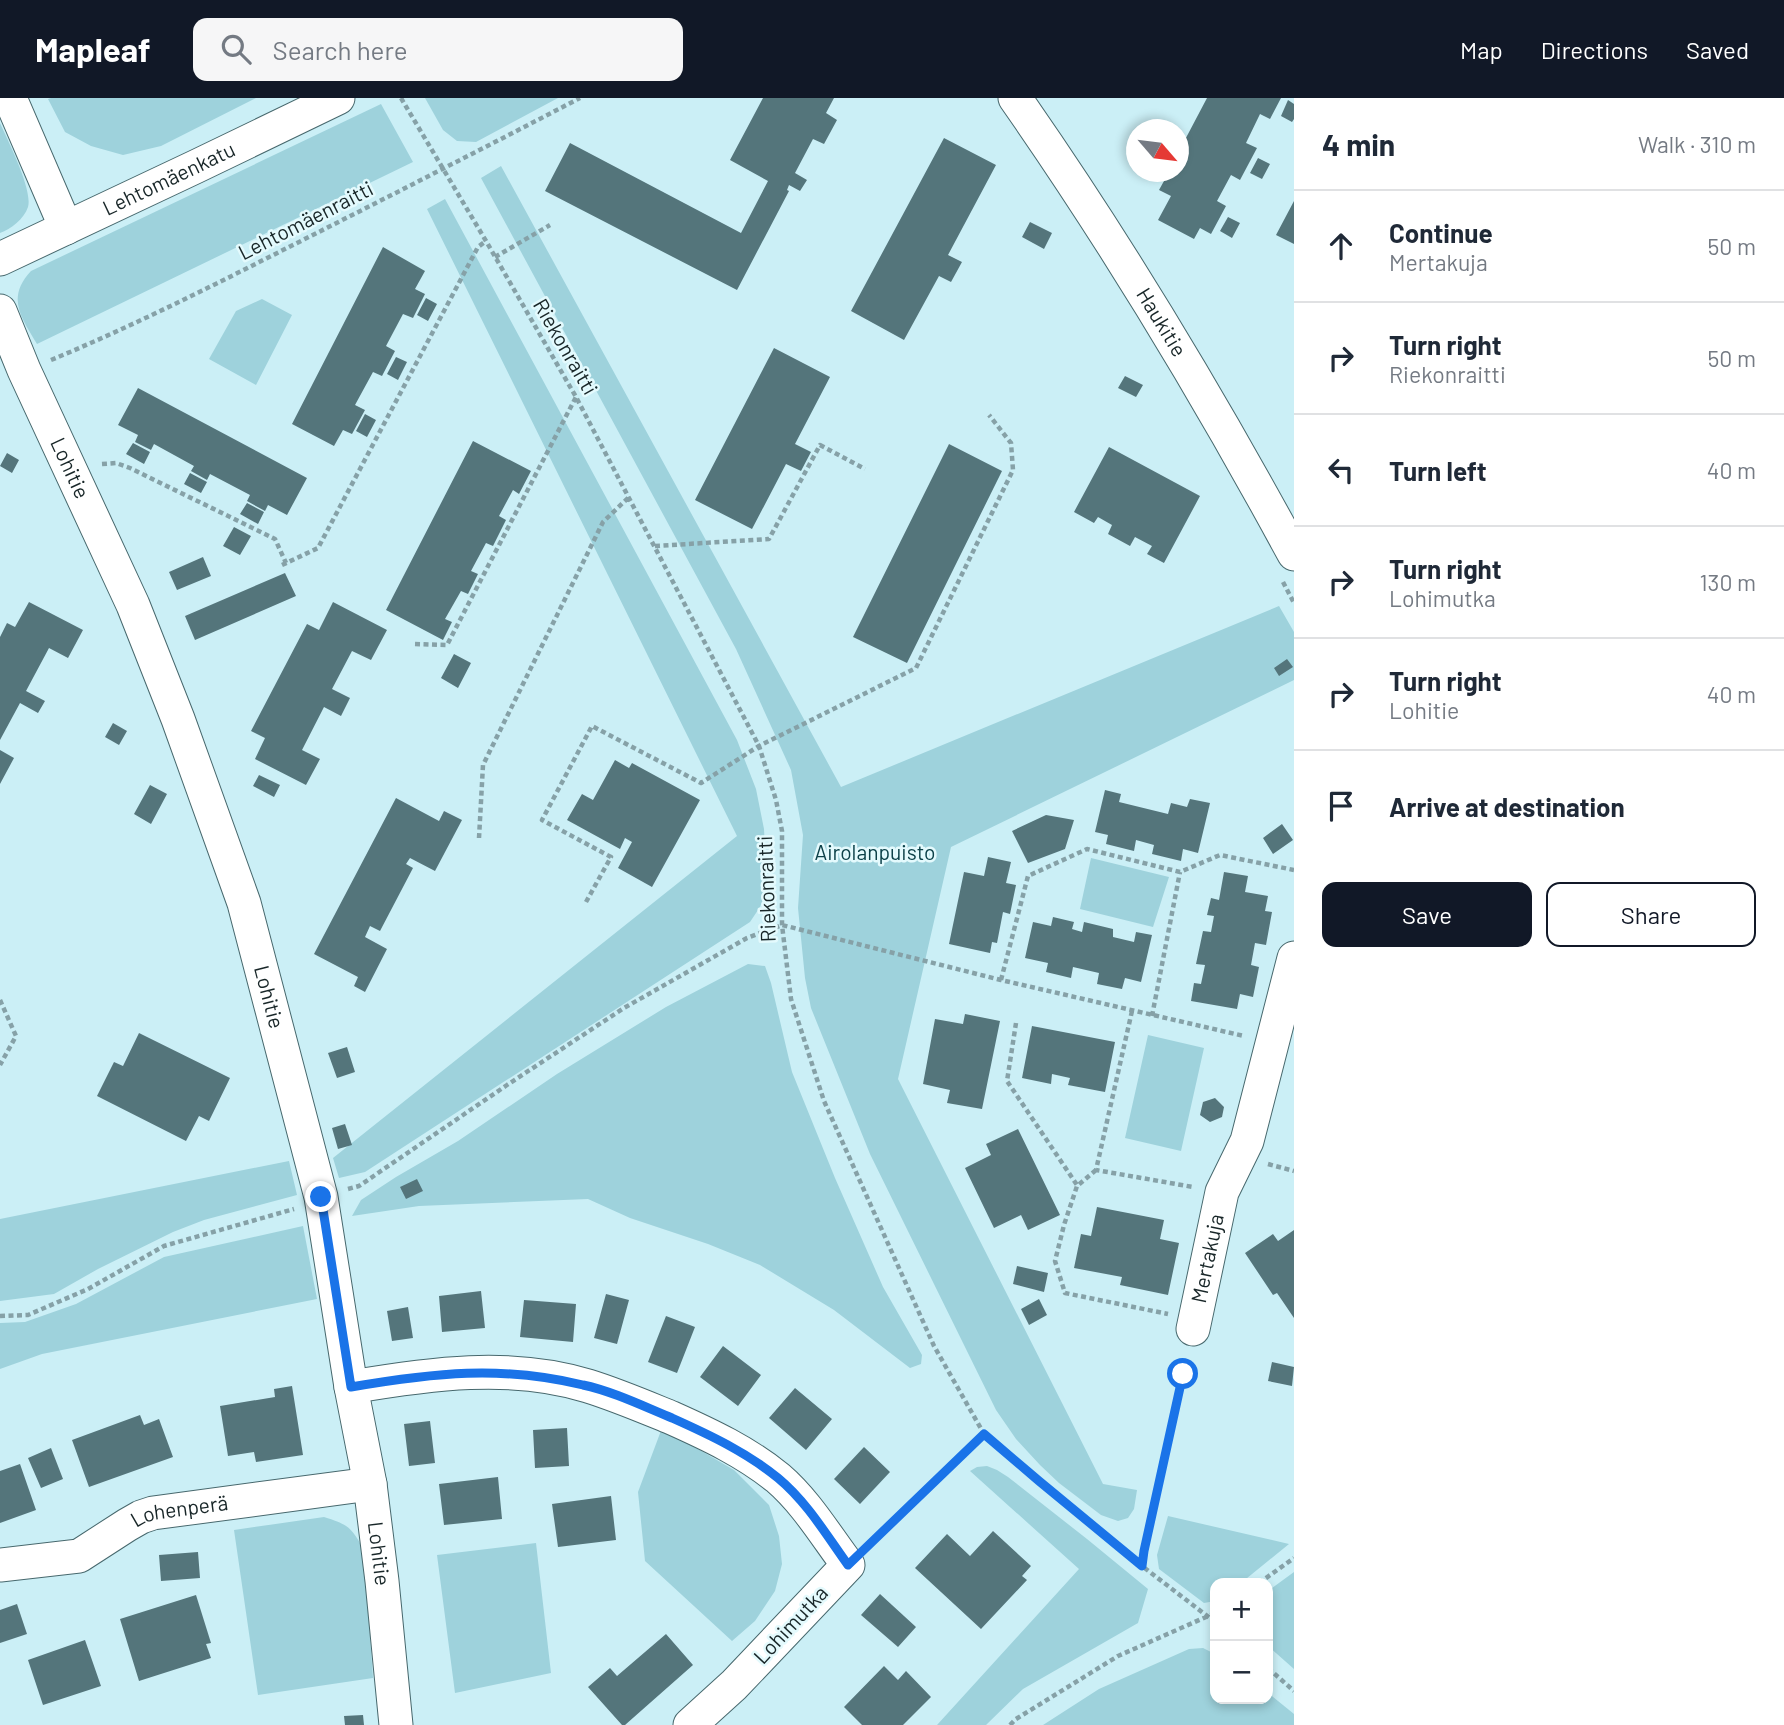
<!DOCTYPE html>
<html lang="en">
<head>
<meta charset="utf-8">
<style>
  :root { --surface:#fff; --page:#f6f6f7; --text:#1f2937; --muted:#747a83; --line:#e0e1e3; --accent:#111827 }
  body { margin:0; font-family:Barlow,sans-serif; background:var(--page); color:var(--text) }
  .controls { position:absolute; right:21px; bottom:21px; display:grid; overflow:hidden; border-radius:14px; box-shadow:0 4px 10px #0003 }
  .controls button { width:63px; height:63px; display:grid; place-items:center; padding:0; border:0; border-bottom:2px solid var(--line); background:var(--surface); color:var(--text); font:35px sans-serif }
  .compass { position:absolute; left:1126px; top:21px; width:63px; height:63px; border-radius:50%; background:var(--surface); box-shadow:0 4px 10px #0003; rotate:118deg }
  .stop { position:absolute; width:21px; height:21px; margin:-16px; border:5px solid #1a73e8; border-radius:50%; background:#fff }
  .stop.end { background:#1a73e8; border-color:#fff; box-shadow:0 2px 7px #0008 }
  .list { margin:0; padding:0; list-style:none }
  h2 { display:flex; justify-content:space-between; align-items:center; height:91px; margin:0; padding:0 28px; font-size:30px }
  h2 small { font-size:23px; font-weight:400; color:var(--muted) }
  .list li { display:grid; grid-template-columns:46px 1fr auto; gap:21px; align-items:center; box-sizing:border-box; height:112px; padding:0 28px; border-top:2px solid var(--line) }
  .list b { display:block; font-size:26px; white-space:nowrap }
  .list p { margin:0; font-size:23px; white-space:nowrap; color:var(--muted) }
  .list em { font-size:23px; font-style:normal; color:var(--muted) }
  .actions { display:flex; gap:14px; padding:21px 28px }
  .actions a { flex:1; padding:16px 0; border:2px solid var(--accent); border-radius:14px; text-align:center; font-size:24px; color:var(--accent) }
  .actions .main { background:var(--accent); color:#fff }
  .icon { flex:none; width:38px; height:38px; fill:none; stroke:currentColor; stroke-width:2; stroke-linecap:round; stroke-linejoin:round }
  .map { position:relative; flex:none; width:1294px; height:1627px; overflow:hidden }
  header { display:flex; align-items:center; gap:42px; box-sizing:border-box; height:98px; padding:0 35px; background:var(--accent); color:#fff }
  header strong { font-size:33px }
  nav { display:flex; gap:38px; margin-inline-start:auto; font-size:24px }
  .search { width:490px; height:63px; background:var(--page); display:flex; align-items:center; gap:18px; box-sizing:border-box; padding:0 24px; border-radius:14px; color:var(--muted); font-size:26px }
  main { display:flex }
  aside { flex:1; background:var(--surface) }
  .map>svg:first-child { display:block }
  .green { fill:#9ed2dc }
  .building { fill:#54757b }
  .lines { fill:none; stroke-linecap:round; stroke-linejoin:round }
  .minor-casing { stroke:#47686d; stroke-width:35 }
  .path { stroke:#86a1a7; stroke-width:4.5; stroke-dasharray:5 3.5; stroke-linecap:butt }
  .minor { stroke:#fff; stroke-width:33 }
  .route { stroke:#1a73e8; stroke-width:9 }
  .labels { text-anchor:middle; stroke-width:5; stroke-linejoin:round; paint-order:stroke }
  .street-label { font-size:21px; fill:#182628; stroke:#e4fafd }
  .park-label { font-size:21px; fill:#0c4149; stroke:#e4fafd }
</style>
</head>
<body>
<header>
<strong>Mapleaf</strong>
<div class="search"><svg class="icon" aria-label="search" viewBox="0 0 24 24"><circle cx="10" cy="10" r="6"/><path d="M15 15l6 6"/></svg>Search here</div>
<nav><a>Map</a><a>Directions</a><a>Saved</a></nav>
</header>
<main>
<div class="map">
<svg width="1294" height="1627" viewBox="0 0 1294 1627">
  <rect width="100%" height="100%" fill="#cbeff6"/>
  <path class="green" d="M51,0h205l-95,48 -38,9 -32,-9 -26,-14 -17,-33z
    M425,0h133l-82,44 -19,-1 -14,-11z
    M381,6l32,58 -376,182c-16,-27 -31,-46 -6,-73z
    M0,25c8,18 33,67 28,84 -4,12 -17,22 -28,26z
    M501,68l340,621 438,-181 15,26v48l-343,167 -53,232 205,405 34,6 -3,19 -6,9 -10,3 -17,-6 -42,-32 -19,-18 -24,-26 -20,-29 -126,-256 -59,-146 -6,-30 -7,-70 5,-73 -12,-65 -55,-121 -255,-471z
    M445,101l292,541 19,49 8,40 3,61 -7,17 -10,15 -385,250 -26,6 -6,-20 404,-322 -310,-627z
    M262,201l30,16 -36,70 -47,-26 27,-48z
    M1091,760l78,19 -16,50 -73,-18z
    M748,866l17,2 6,17 21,89 43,106 48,109 39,68 -1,9 -11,4 -76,-58 -74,-45 -52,-21 -78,-26 -42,-19 -169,7 -67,10 9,-16 35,-23 62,-36 99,-67 109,-67z
    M1148,937l56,13 -23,103 -56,-13z
    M289,1063l8,34 -93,25 -31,12 -75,37 -44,25 -54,7v-82z
    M303,1128l14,73 -275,55 -42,15v-46l25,-1 51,-18 88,-47z
    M662,1330l72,42 35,35 10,31 3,28 -7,27 -20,30 -23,20 -87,-80 -7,-69z
    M987,1368l10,4 11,7 79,62 61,50 -10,34 -115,66 -37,36h-49l142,-156 -109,-98 7,-4z
    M1168,1418l121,28 -48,39h-26v18l-11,2 -45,-34 -2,-14z
    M324,1419c25,8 27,10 40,33l9,128 -115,17 -24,-165z
    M536,1445l15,130 -96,20 -18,-138z
    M1294,1474v97l-26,-23v-55z
    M1203,1550l12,6v45h53v-6l26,21v11h-251l56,-36 90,-40z"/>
  <path class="building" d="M763,0h71l-8,15 11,7 -13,24 -11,-5 -18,34 12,7 -7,11 -11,-6 -2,5 2,1 -52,99 -192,-99 25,-48 171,90 27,-52 -38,-21z
    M1207,0h74l-11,21 -10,-5 -14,29 11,5 -17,32 -9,-5 -14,26 9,5 -15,28 -11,-6 -6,11 -36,-19 13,-24 -12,-6 10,-18h9v-19z
    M1288,2l6,4v15l-2,3 -11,-6z
    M944,40l52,27 -48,90 14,7 -11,20 -12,-6 -35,64 -53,-29z
    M1258,60l12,6 -8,15 -12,-6z
    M1294,103v43l-18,-9z
    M1228,119l12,6 -8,15 -12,-7z
    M1030,124l22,11 -8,16 -22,-12z
    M383,149l42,24 -10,18 10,5 -12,24 -10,-4 -17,32 9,5 -13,25 -9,-4 -18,33 10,5 -13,24 -9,-4 -9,16 -42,-22z
    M426,200l11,6 -9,17 -11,-6z
    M774,250l56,29 -35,67 16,8 -10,19 -15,-7 -34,65 -57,-29z
    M396,259l11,5 -9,18 -11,-6z
    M1125,278l18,9 -7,12 -18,-9z
    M138,290l169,90 -20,37 -19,-10 -3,6 -18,-10 3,-6 -40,-21 -3,6 -16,-9 3,-5 -40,-22 -3,6 -16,-8 3,-7 -20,-10z
    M365,316l11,6 -9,17 -11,-6z
    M473,343l58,30 -12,23 -6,-4 -14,26 7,4 -13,26 -7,-3 -15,28 7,3 -10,20 -7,-3 -16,28 7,3 -9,18 -57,-30z
    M133,345l17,9 -6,12 -18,-10z
    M949,346l53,27 -95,192 -54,-26z
    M1109,349l91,49 -36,67 -17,-9 5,-8 -17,-9 -5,9 -22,-12 4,-9 -14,-8 -4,6 -20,-11z
    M7,355l12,7 -7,13 -12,-7z
    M190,375l17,9 -6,11 -17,-9z
    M247,405l17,9 -6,12 -18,-10z
    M234,429l17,9 -11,19 -17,-9z
    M203,459l8,19 -34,14 -8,-18z
    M285,475l11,23 -101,44 -10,-24z
    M29,504l54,28 -15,28 -19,-10 -23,43 19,10 -7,12 -18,-10 -20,37v-103l7,-14 8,4z
    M333,504l54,28 -16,30 -19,-9 -20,38 18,9 -9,18 -17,-9 -22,43 18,9 -14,26 -51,-26 10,-21 -14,-7 56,-107 12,6z
    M454,556l17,9 -13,25 -17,-10z
    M1287,561l6,8 -14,9 -5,-8z
    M113,625l14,8 -8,14 -14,-8z
    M0,652l14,8 -14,26z
    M615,662l14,8 3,-5 68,37 -48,87 -34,-19 14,-26 -7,-4 -5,11 -53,-29 15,-26 11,6z
    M259,677l21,10 -6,12 -21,-11z
    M150,687l17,9 -16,30 -17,-10z
    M1105,692l16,4 -2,8 49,12 3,-11 16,4 3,-8 20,4 -12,50 -15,-4 -2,12 -29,-7 2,-9 -18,-5 -2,11 -28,-7 2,-9 -13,-3z
    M396,700l43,23 5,-10 18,9 -27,51 -25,-13 -4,6 7,4 -33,63 -10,-5 -5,11 22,12 -22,43 -11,-6 4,-9 -44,-23z
    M1046,717l28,5 -9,29 -37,14 -16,-32z
    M1282,726l11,16 -20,14 -10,-16z
    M988,759l23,5 -5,21 10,2 -6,29 -7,-2 -6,31 -5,-1 -2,11 -41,-9 15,-72 20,4z
    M1224,774l24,4 -3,16 23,4 -3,15 7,1 -6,33 -11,-2 -4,22 8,2 -6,30 -13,-3 -3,15 -46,-8 3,-18 7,1 4,-19 -9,-1 7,-33 8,1 3,-16 -7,-1 4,-17 8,2z
    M1053,819l21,5 -2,7 10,3 2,-10 29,7v8l21,5 2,-10 16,3 -11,47 -16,-4 -3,11 -25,-5 2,-11 -26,-6 -2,11 -25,-6 2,-9 -23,-5 8,-36 18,4z
    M965,916l35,7 -18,88 -35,-6 3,-13 -27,-6 12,-65 28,5z
    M1032,928l83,16 -10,50 -37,-7 2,-7 -18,-4 -1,10 -29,-6z
    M139,935l91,45 -21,43 -10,-5 -13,25 -89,-45 17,-34 9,4z
    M347,949l8,25 -18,6 -9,-25z
    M1215,1000l9,9 -2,10 -12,5 -10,-7 3,-13z
    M345,1026l7,21 -14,4 -6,-21z
    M1018,1031l42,86 -32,15 -7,-15 -27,13 -29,-60 26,-13 -5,-11z
    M417,1081l6,12 -17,8 -6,-12z
    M1097,1109l67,13 -4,19 19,4 -11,52 -48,-10 2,-8 -48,-9 7,-34 10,2z
    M1294,1132v88l-17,-25 -4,2 -28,-42 28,-19 5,7z
    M1017,1168l31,7 -4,19 -31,-8z
    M481,1193l4,37 -43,4 -3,-36z
    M606,1196l23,6 -12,44 -23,-6z
    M1039,1201l8,16 -18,10 -8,-16z
    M524,1202l52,4 -3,38 -53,-5z
    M408,1209l5,31 -21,3 -5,-30z
    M666,1218l29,11 -18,46 -29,-11z
    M723,1248l38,29 -23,31 -38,-29z
    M1272,1264l22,5 -2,19 -24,-5z
    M292,1288l11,69 -47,7 -2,-10 -26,4 -8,-50 55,-9 -1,-8z
    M795,1290l37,31 -26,31 -37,-32z
    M140,1317l4,10 15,-6 14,38 -84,30 -17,-47z
    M430,1323l5,42 -26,3 -5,-42z
    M567,1330l2,38 -34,2 -2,-38z
    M864,1349l26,25 -30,32 -26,-25z
    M51,1350l12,31 -22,9 -13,-30z
    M20,1366l16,46 -36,13v-52z
    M498,1379l4,42 -58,6 -5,-41z
    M611,1398l5,44 -58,7 -6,-43z
    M993,1433l38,35 -9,10 5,4 -46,49 -66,-61 32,-34 23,22z
    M198,1454l2,26 -39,3 -2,-26z
    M880,1496l36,33 -18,20 -37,-32z
    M196,1497l15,48 -5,1 5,14 -72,23 -19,-62z
    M17,1506l10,30 -27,9v-33z
    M666,1536l27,31 -68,60h-3l-34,-38 22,-19 7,8z
    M85,1542l16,46 -58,19 -15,-45z
    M884,1568l14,14 8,-9 25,26 -28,28h-41l-18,-18z
    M363,1617l1,10h-19l-1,-9z"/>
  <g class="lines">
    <defs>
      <g id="minor">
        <path d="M10,0l56,130"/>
        <path id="s1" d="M1015,0c102,146 194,299 279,456"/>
        <path id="s2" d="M0,161l195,-92 143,-69"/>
        <path id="s3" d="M0,213l24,59 109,235 45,114 66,184 77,294 30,190 19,97 12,97 14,144"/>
        <path id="s4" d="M1193,1231l29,-137 25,-51 47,-183"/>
        <path d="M351,1289c77,-13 160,-25 237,-1 29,9 57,21 84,32 38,17 74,34 106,60 28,24 48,58 70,87l-114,120 -44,40"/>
        <path id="s5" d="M0,1467l79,-9 48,-31 14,-8 12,-4 217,-29"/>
      </g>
    </defs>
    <use href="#minor" class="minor-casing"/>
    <path class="path" d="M401,0l85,143 90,156 183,349 17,54 6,31v94l9,74 33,102 110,245 50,88 55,47 103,85 73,56
      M495,159l55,-32
      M51,262c82,-34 161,-74 240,-114 97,-49 193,-98 289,-148
      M102,366l14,-1 14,5 145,71 11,24
      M655,448l114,-7 51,-94 45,24
      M282,467l36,-17 160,-301 8,-6
      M1283,484l11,21
      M415,546l32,1 129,-248
      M479,740l4,-73 120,-243 26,-25
      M586,804l25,-45 -69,-37 50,-94 109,57 58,-37 157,-78 97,-198 -2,-27 -22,-28
      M1001,882l27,-104 59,-27 93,23 40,-17 74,15
      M0,902l16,36 -16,29
      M1132,913l-36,159 97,17
      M1152,918l28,-144
      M1016,925l-9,58 70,104
      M1268,1066l26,7
      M1096,1072l-19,16 -13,39 -9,36 10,32 103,21
      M348,1091l11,-3 148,-101 117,-77 123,-70 35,-13 219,55 243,56
      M0,1218l28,-1 60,-26 76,-43 130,-37
      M869,1447l115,-111
      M1142,1467l2,-14 43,-193
      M1259,1485l35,-25
      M1268,1570l26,23
      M1010,1627l6,-6 102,-63 97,-43"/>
    <use href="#minor" class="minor"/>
  </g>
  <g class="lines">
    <path class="route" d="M321,1099l30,190c82,-14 150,-22 232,-2 29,6 62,22 89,33 38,17 74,34 106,60 29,24 49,58 70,87l136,-131 55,47 103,85 2,-15 39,-177"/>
  </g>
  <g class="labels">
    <g class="street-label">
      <text dy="7" stroke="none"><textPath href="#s2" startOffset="187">Lehtomäenkatu</textPath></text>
      <text transform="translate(306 123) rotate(-27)" y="7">Lehtomäenraitti</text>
      <text dy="7" stroke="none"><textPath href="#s1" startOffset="268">Haukitie</textPath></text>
      <text transform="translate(565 249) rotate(60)" y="7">Riekonraitti</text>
      <text dy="7" stroke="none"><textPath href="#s3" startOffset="172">Lohitie</textPath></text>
      <text transform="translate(767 791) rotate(-92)" y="7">Riekonraitti</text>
      <text dy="7" stroke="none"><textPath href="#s3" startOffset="738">Lohitie</textPath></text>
      <text dy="7" stroke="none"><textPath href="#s4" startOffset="72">Mertakuja</textPath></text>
      <text dy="7" stroke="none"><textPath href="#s5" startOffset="192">Lohenperä</textPath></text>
      <text dy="7" stroke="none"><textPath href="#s3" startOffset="1306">Lohitie</textPath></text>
      <text transform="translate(791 1527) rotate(-47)" y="7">Lohimutka</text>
    </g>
    <g class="park-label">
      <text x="875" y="762">Airolanpuisto</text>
    </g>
  </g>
</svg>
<div class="controls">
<button>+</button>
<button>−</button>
</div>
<svg class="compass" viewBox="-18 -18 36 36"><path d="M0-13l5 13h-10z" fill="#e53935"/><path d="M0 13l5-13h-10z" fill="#747a83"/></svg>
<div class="stop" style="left:1183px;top:1276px"></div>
<div class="stop end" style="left:321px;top:1099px"></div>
</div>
<aside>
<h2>4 min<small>Walk · 310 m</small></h2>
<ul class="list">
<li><svg class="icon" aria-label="ahead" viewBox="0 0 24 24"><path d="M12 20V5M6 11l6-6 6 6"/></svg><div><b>Continue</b><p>Mertakuja</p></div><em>50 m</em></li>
<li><svg class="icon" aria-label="right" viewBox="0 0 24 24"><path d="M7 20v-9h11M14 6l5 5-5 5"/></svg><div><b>Turn right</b><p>Riekonraitti</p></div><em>50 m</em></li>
<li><svg class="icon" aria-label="left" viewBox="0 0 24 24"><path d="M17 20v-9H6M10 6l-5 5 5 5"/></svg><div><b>Turn left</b></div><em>40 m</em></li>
<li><svg class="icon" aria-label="right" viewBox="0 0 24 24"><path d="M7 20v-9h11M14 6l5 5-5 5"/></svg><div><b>Turn right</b><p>Lohimutka</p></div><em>130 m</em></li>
<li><svg class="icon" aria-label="right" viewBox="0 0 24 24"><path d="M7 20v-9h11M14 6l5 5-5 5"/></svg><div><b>Turn right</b><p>Lohitie</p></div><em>40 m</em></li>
<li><svg class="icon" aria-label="arrive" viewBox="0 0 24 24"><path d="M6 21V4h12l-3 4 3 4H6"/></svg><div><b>Arrive at destination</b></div></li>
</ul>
<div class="actions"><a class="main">Save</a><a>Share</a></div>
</aside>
</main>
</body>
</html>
